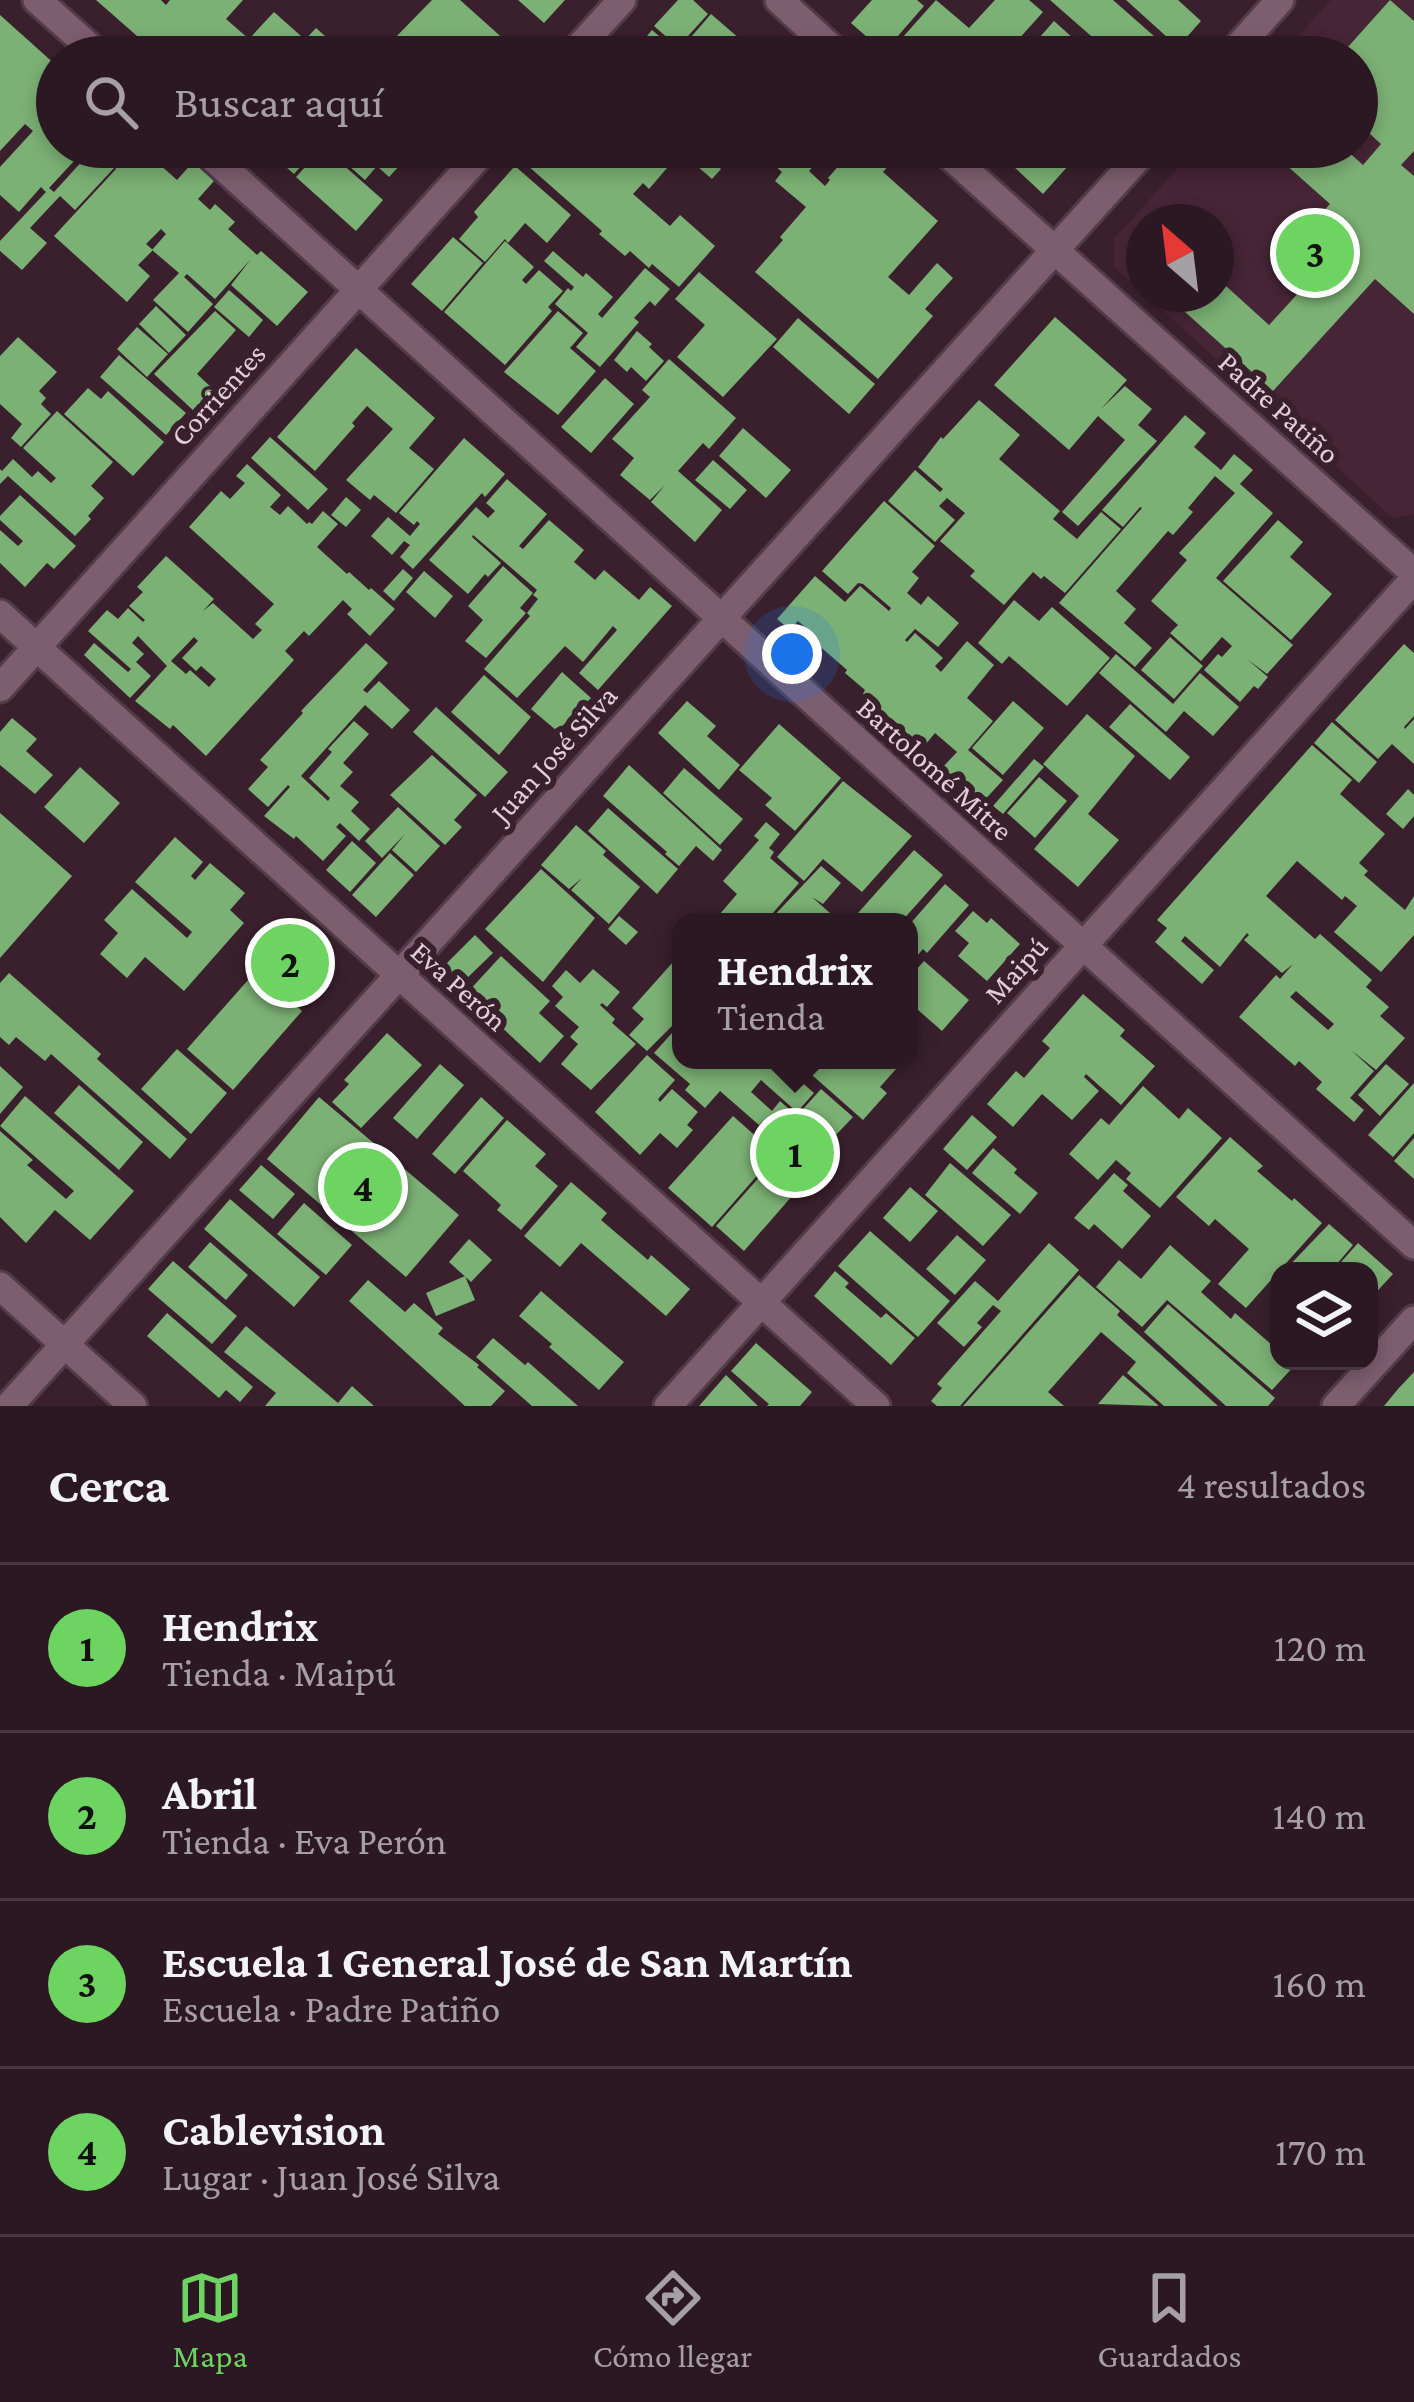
<!DOCTYPE html>
<html lang="es">
<head>
<meta charset="utf-8">
<style>
  :root { --surface:#2c1822; --page:#34212a; --text:#f1f3f6; --muted:#a6a0a5; --line:#483740; --accent:#6dd361 }
  body { margin:0; font-family:"Crimson Pro",serif; background:var(--page); color:var(--text) }
  .controls { position:absolute; right:36px; bottom:36px; display:grid; overflow:hidden; border-radius:24px; box-shadow:0 6px 18px #0003 }
  .controls button { width:108px; height:108px; display:grid; place-items:center; padding:0; border:0; border-bottom:3px solid var(--line); background:var(--surface); color:var(--text); font:60px sans-serif }
  .compass { position:absolute; left:1126px; top:204px; width:108px; height:108px; border-radius:50%; background:var(--surface); box-shadow:0 6px 18px #0003; rotate:332deg }
  .you { position:absolute; left:792px; top:654px; width:42px; height:42px; margin:-30px; border:9px solid #fff; border-radius:50%; background:#1a73e8; box-shadow:0 0 0 18px #1a73e833 }
  .badge { display:grid; place-items:center; width:78px; height:78px; border-radius:50%; background:var(--accent); color:#111; font-size:39px; font-weight:700 }
  .pin { position:absolute; translate:-50% -50%; border:6px solid #fff; box-shadow:0 3px 12px #0006 }
  .popup { position:absolute; left:672px; top:913px; width:246px; height:156px; box-sizing:border-box; display:grid; place-content:center; border-radius:24px; background:var(--surface); filter:drop-shadow(0 3px 9px #0005); font-size:39px; white-space:nowrap; color:var(--muted) }
  .popup b { font-size:45px; color:var(--text) }
  .popup::after { content:''; position:absolute; left:50%; top:100%; margin-left:-24px; border:24px solid transparent; border-top-color:var(--surface) }
  .list { margin:0; padding:0; list-style:none }
  h2 { display:flex; justify-content:space-between; align-items:center; height:156px; margin:0; padding:0 48px; font-size:51px }
  h2 small { font-size:39px; font-weight:400; color:var(--muted) }
  .list li { display:grid; grid-template-columns:78px 1fr auto; gap:36px; align-items:center; box-sizing:border-box; height:168px; padding:0 48px; border-top:3px solid var(--line) }
  .list b { display:block; font-size:45px; white-space:nowrap }
  .list p { margin:0; font-size:39px; white-space:nowrap; color:var(--muted) }
  .list em { font-size:39px; font-style:normal; color:var(--muted) }
  .icon { flex:none; width:66px; height:66px; fill:none; stroke:currentColor; stroke-width:2; stroke-linecap:round; stroke-linejoin:round }
  .map { position:relative; flex:none; width:1414px; height:1406px; overflow:hidden }
  .search { position:absolute; background:var(--surface); box-shadow:0 6px 18px #0003; left:36px; right:36px; top:36px; height:132px; display:flex; align-items:center; gap:30px; box-sizing:border-box; padding:0 42px; border-radius:66px; color:var(--muted); font-size:45px }
  .sheet { height:828px; background:var(--surface) }
  nav { display:flex; justify-content:space-around; align-items:center; box-sizing:border-box; height:168px; border-top:3px solid var(--line); background:var(--surface); font-size:33px; color:var(--muted) }
  nav a { display:grid; justify-items:center; gap:6px }
  nav .on { color:var(--accent) }
  .map>svg:first-child { display:block }
  .built { fill:#462537 }
  .building { fill:#7cb175; fill-rule:evenodd }
  .lines { fill:none; stroke-linecap:round; stroke-linejoin:round }
  .street-casing { stroke:#523c48; stroke-width:33 }
  .street { stroke:#7d5e6e; stroke-width:27 }
  .labels { text-anchor:middle; stroke-width:12; stroke-linejoin:round; paint-order:stroke }
  .street-label { font-size:30px; fill:#e2d0d8; stroke:#3a202d }
</style>
</head>
<body>
<div class="map">
<svg width="1414" height="1406" viewBox="0 0 1414 1406">
  <rect width="100%" height="100%" fill="#3a202d"/>
  <path class="built" d="M1331,0h83v514l-21,4 -249,-224h72v-72h-72v72l-30,-27v-28l83,-92h160v-90h-78z"/>
  <path class="building" d="M96,0h65l5,5 4,-5h73l-17,19 23,20 25,-27 27,24 -19,21h-121z
    M432,0h28l57,51 -6,6h-102l-17,-16z
    M518,0h47l-21,23z
    M678,0h15l15,14 -30,33 -24,-21z
    M872,0h45l7,6 -40,46 -33,-29z
    M936,0l33,28 26,-28h34l14,12 -26,29 18,16h-150z
    M1050,0h63l58,51 -6,6h-50z
    M1126,0h52l23,21 -23,26z
    M1390,0l24,21v130l-13,14 13,11v138l-39,-35 -102,112 -89,-80 15,-17h17v-17l53,48 62,-68 -28,-24 27,-29 -64,-57h77l20,18 18,-21 -24,-22v-65h-18z
    M711,14l37,32 -10,11h-90l-10,-10 14,-17 26,22z
    M0,15l57,51v81h30l-38,41 5,4 41,-45h45l37,33 16,-18 21,19 -16,18 12,11 5,-6 20,18 -7,7 29,26 4,-4 47,41 -31,34 -46,-41 20,-26 -36,40 -28,-25 -3,3 29,27 -25,28 -35,-32 26,-27 -27,-23 14,-16 -5,-5 -15,15 7,6 -15,15 12,11 -23,26 -73,-66 62,-67 -1,-2 -40,43 -15,-14 -30,32 17,15 -25,27 -22,-19v-10l46,-49 -5,-5 -22,25 -19,-17v-28l33,-36 -8,-7 -25,27z
    M1054,21l40,36h-50l-12,-11z
    M316,28l26,23 -5,6h-39l-5,-4z
    M263,147h55l-24,27z
    M323,147l60,53 -27,31 -60,-54z
    M352,147h70l-17,19 -3,-3 -13,14 -12,-11 -12,14 -24,-21z
    M543,147h10l25,21 4,-4 -20,-17h123l-36,42 -6,-6 -10,11 37,32 10,-11 35,31 -36,41 -27,-23 -3,4 -19,-17 -5,5 -26,-22 3,-3 -75,-66z
    M705,147h40l-18,20z
    M753,147h59l10,9 -13,15 16,15 5,-6 -2,-2 27,-31h39l6,5 -17,20 55,49 -50,56 21,18 28,-32 16,15 -28,31 8,7 -55,63 -123,-107 28,-32 -3,-3 26,-30 -31,-26 7,-9z
    M997,147h88l-42,47 -30,-28 2,-3z
    M698,149l23,20 -9,10 -23,-20z
    M515,166l56,49 -24,28 -22,-20 -17,20 -3,-4 -20,23 -26,-23 19,-22 -4,-5z
    M453,237l30,26 -41,48 -31,-27z
    M505,241l29,26 -12,13 4,4 13,-14 24,21 -15,16 4,4 -47,54 -61,-53z
    M553,251l30,26 3,-4 27,24 -15,17 4,4 43,-50 25,21 -15,17 -5,-5 -16,17 5,4 -39,45 -24,-20 12,-14 -33,-29 13,-16 3,3 3,-4 -30,-26z
    M699,272l78,67 -54,58 -46,-40 28,-32 -30,-26z
    M229,290l34,30 -14,17 -35,-30z
    M156,306l30,29 -17,18 -30,-29z
    M215,311l21,19 -39,44 17,16 -19,22 -41,-38z
    M558,311l25,22 -13,15 26,23 -38,44 -54,-43z
    M1055,317l72,63 -26,29 24,-23 27,23 -14,16 19,16 -79,85 -16,-14 63,-72 -27,-24 -29,34 -75,-65z
    M798,318l77,66 -26,30 -76,-67z
    M137,327l31,27 -21,23 -30,-28z
    M637,331l15,13 -3,3 15,14 -18,20 -15,-14 -4,5 -13,-12z
    M18,337l39,35 -18,19 7,7 -5,6 10,10 -30,33 -10,-9 11,-14 -22,-20v-48z
    M356,348l79,70 -26,30 25,21 -38,44 -22,-18 -4,5 -24,-20 47,-51 -26,-23 -15,17 3,3 -40,45 -38,-34z
    M119,355l67,58 -20,22 -66,-58z
    M669,359l67,59 -27,31 -6,-6 -25,28 44,39 -27,32 -44,-40 14,-17 -15,15 -30,-25 14,-17 -22,-19 38,-42 -8,-7z
    M605,378l29,26 -43,49 -30,-26z
    M88,388l13,11 7,-8 56,51 -31,34 -69,-62z
    M979,400l41,35 -21,24 61,52 -7,8 24,20 24,-27 20,17 -56,64 -21,-17 -3,3 -8,-7 -29,33 -34,-29 5,-5 -35,-30 25,-28 -18,-15 -8,8 16,14 -20,22 -47,-41 27,-31 25,22 3,-3 -25,-22 23,-30 2,2z
    M57,411l56,51 -22,24 13,12 -16,18 3,3 -16,17 -67,-60 -8,8v-15l2,2 11,-12 19,18 6,-6 13,12 5,-5 -33,-30z
    M1185,415l21,18 -12,14 27,23 13,-16 19,16 -13,14 33,29 -57,65 77,67 -26,29 -20,-15 21,18 -10,12 -4,-3 -14,16 -36,-32 14,-16 4,3 10,-11 -10,-9 -21,24 -31,-28 8,-8 -27,-24 36,-41 -8,-7 56,-60 -20,-17 -27,32 5,4 -20,23 -5,-4 -52,60 20,18 -12,14 28,25 -17,19 -76,-64 83,-95 -2,-1 -17,20 -21,-17z
    M743,428l48,42 -25,28 -47,-42z
    M270,437l58,52 -20,21 -57,-52z
    M464,438l41,36 -20,23 -3,-4 -69,76 -13,-12 10,-12 -6,-4 -12,14 -21,-19 17,-19 22,19 10,-12 -3,-3 -3,4 -15,-12z
    M713,460l34,30 -17,19 -35,-29z
    M247,464l34,31 -11,12 10,8 8,-9 19,18 2,-2 3,2 11,-13 15,13 -21,23 30,27 2,-2 20,18 2,-2 24,21 -25,27 -23,-22 5,-5 -9,-9 -34,36 -5,-5 -19,20 9,9 -88,96 -33,-31 -3,4 -35,-28 32,-35 -29,-30 -6,7 12,11 -8,8 15,14 -21,22 -46,-43 10,-12 34,29 3,-3 -43,-38 19,-21 11,9 10,-11 15,14 2,-2 -16,-14 14,-14 -6,-5 29,-31 48,43 -11,12 10,-8 40,36 9,-9 -7,-6 19,-20 -85,-77 32,-36 9,8 15,-16 -9,-7zM194,637l4,4 -16,17 14,13 5,-5 15,13 -7,8 -19,-17 -4,4 -15,-13z
    M507,479l40,35 -28,32 4,3 26,-29 35,30 -10,12 21,18 9,-10 35,30 11,-13 22,19 -74,84 -19,-17 38,-43 -4,-4 -30,36 -18,-16 -48,52 -33,-29 46,-53 -3,-3 11,-14 -5,-4 4,-5 -64,-55 -1,2 29,26 -13,14 -3,-3 -17,20 -39,-34 47,-53 12,11 7,-7 -9,-8z
    M20,495l56,51 -22,23 -7,-6 -22,24 -25,-24v-33l18,16 5,-5 -23,-21v-4z
    M346,497l15,13 -15,17 -15,-12z
    M884,501l51,45 -23,26 7,6 -12,15 14,12 7,-9 31,27 -21,24 -33,-26 10,8 -10,11 2,2 8,-9 28,25 -8,8 6,6 26,-31 27,24 -27,33 26,23 -25,29 35,30 -22,24 -40,-35 16,-17 -22,-19 -15,18 -28,-24 4,-4 -33,-29 2,-4 -20,-17 2,-3 -39,-34 3,-4 -13,-11 -8,9 -13,-11 38,-43 30,26 15,-16 29,25 2,-3 -28,-24 -5,-1 -10,11 -26,-23z
    M1278,520l25,22 -13,15 42,37 -41,46 -68,-59z
    M503,566l30,27 -13,15 6,5 -40,45 -21,-17 18,-21 -15,-14z
    M403,569l10,9 -19,23 -11,-10z
    M424,571l29,25 -18,22 -29,-26z
    M1014,600l25,21 13,-14 58,51 -43,48 -58,-50 -7,8 -24,-21z
    M1170,637l33,29 -29,33 -33,-29z
    M366,643l22,20 -25,27 4,3 12,-12 31,29 -18,19 -27,-24 -64,71 27,25 2,-3 -21,-20 23,-26 -4,-3 26,-28 15,13 -26,29 10,9 -13,14 19,16 -8,9 19,18 -11,12 -19,-18 -4,4 10,9 -23,25 -27,-25 -2,3 -30,-23 26,-29 -2,-2 -20,22 -20,-18 20,-22 -8,-7 43,-47 -2,-2z
    M1404,644l10,9v63l-10,11 1,2 9,-10v45l-22,-20 -14,15 -43,-39z
    M1116,654l57,50 27,-31 39,34 -26,29 -29,-25 -18,21 -67,-59z
    M562,672l29,26 -34,33 -26,-22z
    M484,675l47,42 -32,38 -48,-43z
    M687,701l29,25 -9,10 33,29 -21,25 -61,-57z
    M1013,701l31,27 -41,47 -31,-27z
    M1130,704l60,53 -20,23 -61,-53z
    M436,707l72,65 -23,25 -72,-65z
    M1087,714l48,42 -47,58 31,26 -41,47 -44,-38 45,-53 -36,-32z
    M12,718l25,21 -11,12 27,24 -18,19 -35,-29v-33z
    M1332,722l45,40 -18,21 -45,-40z
    M779,724l62,54 -46,53 -30,-26 7,-7 -33,-28z
    M1312,745l40,35 -12,14 45,40 -26,29 9,8 -4,4 41,35 9,-14v39l-33,37 -47,-40 23,-26 -12,-10 -3,4 -45,-39 -31,35 49,43 5,-5 52,46 -6,7 23,20 -9,9 25,22 -29,32 -25,-20 23,21 -24,27 14,12 -10,12 -38,-33 6,-7 -23,-21 -4,5 -56,-49 37,-42 4,4 13,-15 -11,9 -38,-33 5,-5 -2,-2 -27,34 -35,-31 -4,5 33,29 -12,14 -47,-42 12,-14 -10,-8zM1296,991l38,33 -6,6 -38,-33z
    M432,755l45,40 -23,25 8,7 -17,18 -55,-50z
    M1034,759l10,8 -41,47 -10,-8z
    M629,765l93,85 -9,11 -17,-15 -17,20 -14,-12 2,-2 -64,-56z
    M80,767l40,36 -36,40 -40,-36z
    M684,768l59,51 -23,26 -57,-52z
    M1039,777l28,24 -32,37 -28,-25z
    M843,781l69,55 -50,56 -39,-33 -19,22 -27,-24z
    M1408,789l6,6v21l-11,13 -17,-15z
    M398,807l42,39 -24,26 -24,-22 13,-16 -23,24 -17,-17z
    M608,808l70,61 -21,25 -69,-63z
    M0,813l72,63 -72,82z
    M766,822l14,12 -11,14 5,4 -4,6 29,25 -34,39h-52l24,-28 -14,-13 36,-41 -5,-4z
    M576,825l30,26 -3,4 37,32 -31,37 -38,-34 11,-12 -13,11 -28,-24z
    M175,837l28,25 -12,14 4,4 15,-17 35,30 -15,17 14,13 -60,68 -39,-34 -18,21 -27,-24 18,-21 -14,-13 28,-31 55,49 5,-6 -57,-50z
    M352,841l24,22 -26,29 -24,-22z
    M914,850l29,25 -42,47h-51z
    M390,853l24,22 -38,42 -24,-22z
    M821,866l20,17 -18,21 -11,-7 28,25h-72z
    M541,869l54,49 -52,64 -58,-53z
    M945,884l24,21 -42,48 -4,-4 -14,16v-40z
    M973,911l14,12 4,-5 29,26 -33,37 -29,-25 11,-13 -14,-12z
    M619,916l19,16 -12,13 -18,-16z
    M281,928l46,38 -27,33 -47,-39z
    M475,935l18,18 -31,30 -18,-17z
    M501,956l49,45 -11,12 25,23 -24,27 -74,-69z
    M681,957v60l-34,34 -18,-16 15,-16 -12,-11 42,-47 1,2z
    M924,961l45,39 -27,31 -33,-29v-24z
    M593,969l27,23 -13,15 -5,-4 -2,2 15,14 -3,4 24,21 -45,46 -30,-26 17,-20 -8,-7 9,-10 -24,-21 8,-9 -11,-11 14,-16 14,13z
    M256,971l46,40 -69,79 -46,-41z
    M9,973l92,81 -4,5 90,80 -17,20 -119,-105 -6,7 -29,-24 -7,8 -9,-8v-54z
    M1083,994l42,36 -5,6 35,30 -34,39 -35,-31 -2,3 15,14 -27,29 -30,-26 -29,33 -26,-23 29,-33 8,7 26,-30 -8,-7z
    M681,1023v37h95l38,33 -17,19 -36,-32 -10,12 21,19 8,-10 17,15 -18,21 -17,-15 -3,3 -39,-34 -15,17 -20,-18 5,-6 -36,-31z
    M387,1033l35,32 -61,63 -29,-26 17,-18 -5,-4z
    M177,1049l50,44 -36,41 -50,-45z
    M647,1055l28,25 -17,19 2,3 12,-13 26,23 -11,13 6,5 -16,18 -17,-15 -20,22 -45,-43z
    M795,1060h109l-24,27 7,6 -24,27z
    M440,1064l24,21 -47,54 -24,-21z
    M1386,1064l23,20 -29,32 -22,-21z
    M0,1066l23,21 -23,27z
    M1414,1083v50l-21,24 -25,-22z
    M79,1085l64,57 -24,28 -65,-57z
    M1143,1086l36,33 9,-11 34,30 -62,70 -34,-29 5,-6 -15,-13 -18,20 -29,-26 32,-36 8,7z
    M821,1089l32,28 -18,19 -32,-27z
    M25,1096l109,95 -44,49 -35,-30 -29,33 -26,-26v-86l33,29 -6,5 39,34 8,-8 -74,-65z
    M319,1097l140,118 -53,62 -139,-118z
    M481,1097l23,21 -49,56 -23,-20z
    M972,1115l25,22 -30,33 -24,-21z
    M733,1116l43,38 -64,73 -44,-39z
    M507,1120l39,34 -11,12 23,20 -37,44 -24,-20 4,-5 -38,-34z
    M785,1133l31,25 -12,13 -30,-23z
    M1230,1137l33,29 -6,5 35,30 2,-3 28,25 -76,85 -28,-24 31,-35 -34,-30 -6,7 -33,-29z
    M1414,1138v41l-20,-18z
    M993,1148l24,21 -3,4 24,20 -18,21 -48,-41z
    M778,1156l28,24 -62,71 -28,-25z
    M950,1163l61,52 -28,31 -58,-51z
    M261,1165l34,29 -22,25 -34,-29z
    M1114,1173l14,12 -5,6 28,25 -29,33 -28,-25 -5,6 -15,-12z
    M571,1182l36,31 -6,7 47,40 3,-5 39,34 -24,27 -85,-73 -21,24 -36,-31z
    M910,1187l28,24 -28,31 -27,-24z
    M230,1199l90,78 -26,30 -90,-78z
    M304,1203l48,42 -26,30 -49,-41z
    M1329,1224l24,21 -22,26h-47z
    M870,1231l80,70 -32,36 -80,-71z
    M957,1235l29,25 -31,35 -29,-26z
    M469,1239l23,21 -21,22 -22,-20z
    M210,1242l38,33 -22,25 -38,-33z
    M1049,1243l30,27 -119,136h-23l-6,-5 11,-13 -5,-4 64,-73 -8,-6 -16,18 5,4 -18,20 -27,-24 38,-42 23,20z
    M1358,1243l35,31 -24,26v-29h-36z
    M1170,1245l41,36 -10,11 30,27 4,-6 44,38v10h11l5,4 -23,25 -105,-90 -25,27 -46,-40 23,-27 22,19z
    M173,1261l64,55 -25,28 -64,-55z
    M835,1271l14,12 -4,4 36,31 5,-5 29,25 -24,27 -77,-69z
    M1079,1275l41,36 -3,4 101,91h-54l-37,-33 9,-11 -35,-30 -53,60 16,14h-101z
    M465,1276l10,24 -39,16 -10,-23z
    M368,1280l37,32 9,-9 29,25 -5,6 41,31 -2,2 28,24 -14,15h-26l-116,-105z
    M541,1291l83,71 -25,28 -50,-43 3,-3 -33,-28z
    M1168,1304l107,94 -7,8h-42l-82,-74z
    M167,1313l86,74 -13,15 -14,-12 -7,8 -72,-62z
    M246,1326l92,77 14,-17 22,20h-109l11,-13 -52,-41z
    M493,1338l32,27 3,-3 50,44h-46l-56,-49z
    M756,1343l56,49 -12,14h-33l2,-2 -38,-33z
    M1414,1372v34h-30l14,-17z
    M726,1375l32,31h-59z
    M1123,1375l36,31 -61,-2z"/>
  <g class="lines">
    <defs>
      <path id="street" d="M37,0l64,57
        M779,0l62,57
        M570,57l52,-57
        M1229,57l51,-57
        M201,147l1213,1098
        M940,147l474,426
        M0,614l876,792
        M0,688l487,-541
        M0,1286l133,120
        M9,1406l1139,-1259
        M668,1406l746,-827
        M1336,1406l78,-86"/>
    </defs>
    <use href="#street" class="street-casing"/>
    <use href="#street" class="street"/>
  </g>
  <g class="labels">
    <g class="street-label">
      <text transform="translate(218 395) rotate(-48)" y="10">Corrientes</text>
      <text transform="translate(1279 408) rotate(42)" y="10">Padre Patiño</text>
      <text transform="translate(554 754) rotate(-48)" y="10">Juan José Silva</text>
      <text transform="translate(935 769) rotate(42)" y="10">Bartolomé Mitre</text>
      <text transform="translate(1016 970) rotate(-48)" y="10">Maipú</text>
      <text transform="translate(459 986) rotate(42)" y="10">Eva Perón</text>
    </g>
  </g>
</svg>
<div class="controls">
<button><svg class="icon" aria-label="layers" viewBox="0 0 24 24"><path d="M12 4l9 5-9 5-9-5zM3 14l9 5 9-5"/></svg></button>
</div>
<svg class="compass" viewBox="-18 -18 36 36"><path d="M0-13l5 13h-10z" fill="#e53935"/><path d="M0 13l5-13h-10z" fill="#a6a0a5"/></svg>
<div class="you"></div>
<div class="pin badge" style="left:795px;top:1153px">1</div>
<div class="popup"><b>Hendrix</b>Tienda</div>
<div class="pin badge" style="left:290px;top:963px">2</div>
<div class="pin badge" style="left:1315px;top:253px">3</div>
<div class="pin badge" style="left:363px;top:1187px">4</div>
<div class="search"><svg class="icon" aria-label="search" viewBox="0 0 24 24"><circle cx="10" cy="10" r="6"/><path d="M15 15l6 6"/></svg>Buscar aquí</div>
</div>
<section class="sheet">
<h2>Cerca<small>4 resultados</small></h2>
<ul class="list">
<li><span class="badge">1</span><div><b>Hendrix</b><p>Tienda · Maipú</p></div><em>120 m</em></li>
<li><span class="badge">2</span><div><b>Abril</b><p>Tienda · Eva Perón</p></div><em>140 m</em></li>
<li><span class="badge">3</span><div><b>Escuela 1 General José de San Martín</b><p>Escuela · Padre Patiño</p></div><em>160 m</em></li>
<li><span class="badge">4</span><div><b>Cablevision</b><p>Lugar · Juan José Silva</p></div><em>170 m</em></li>
</ul>
</section>
<nav>
<a class="on"><svg class="icon" aria-label="map" viewBox="0 0 24 24"><path d="M3 6l6-2 6 2 6-2v14l-6 2-6-2-6 2zM9 4v14M15 6v14"/></svg>Mapa</a>
<a><svg class="icon" aria-label="directions" viewBox="0 0 24 24"><path d="M12 3l9 9-9 9-9-9zM9 14v-3h6M13 9l2 2-2 2"/></svg>Cómo llegar</a>
<a><svg class="icon" aria-label="saved" viewBox="0 0 24 24"><path d="M7 4h10v16l-5-4-5 4z"/></svg>Guardados</a>
</nav>
</body>
</html>
